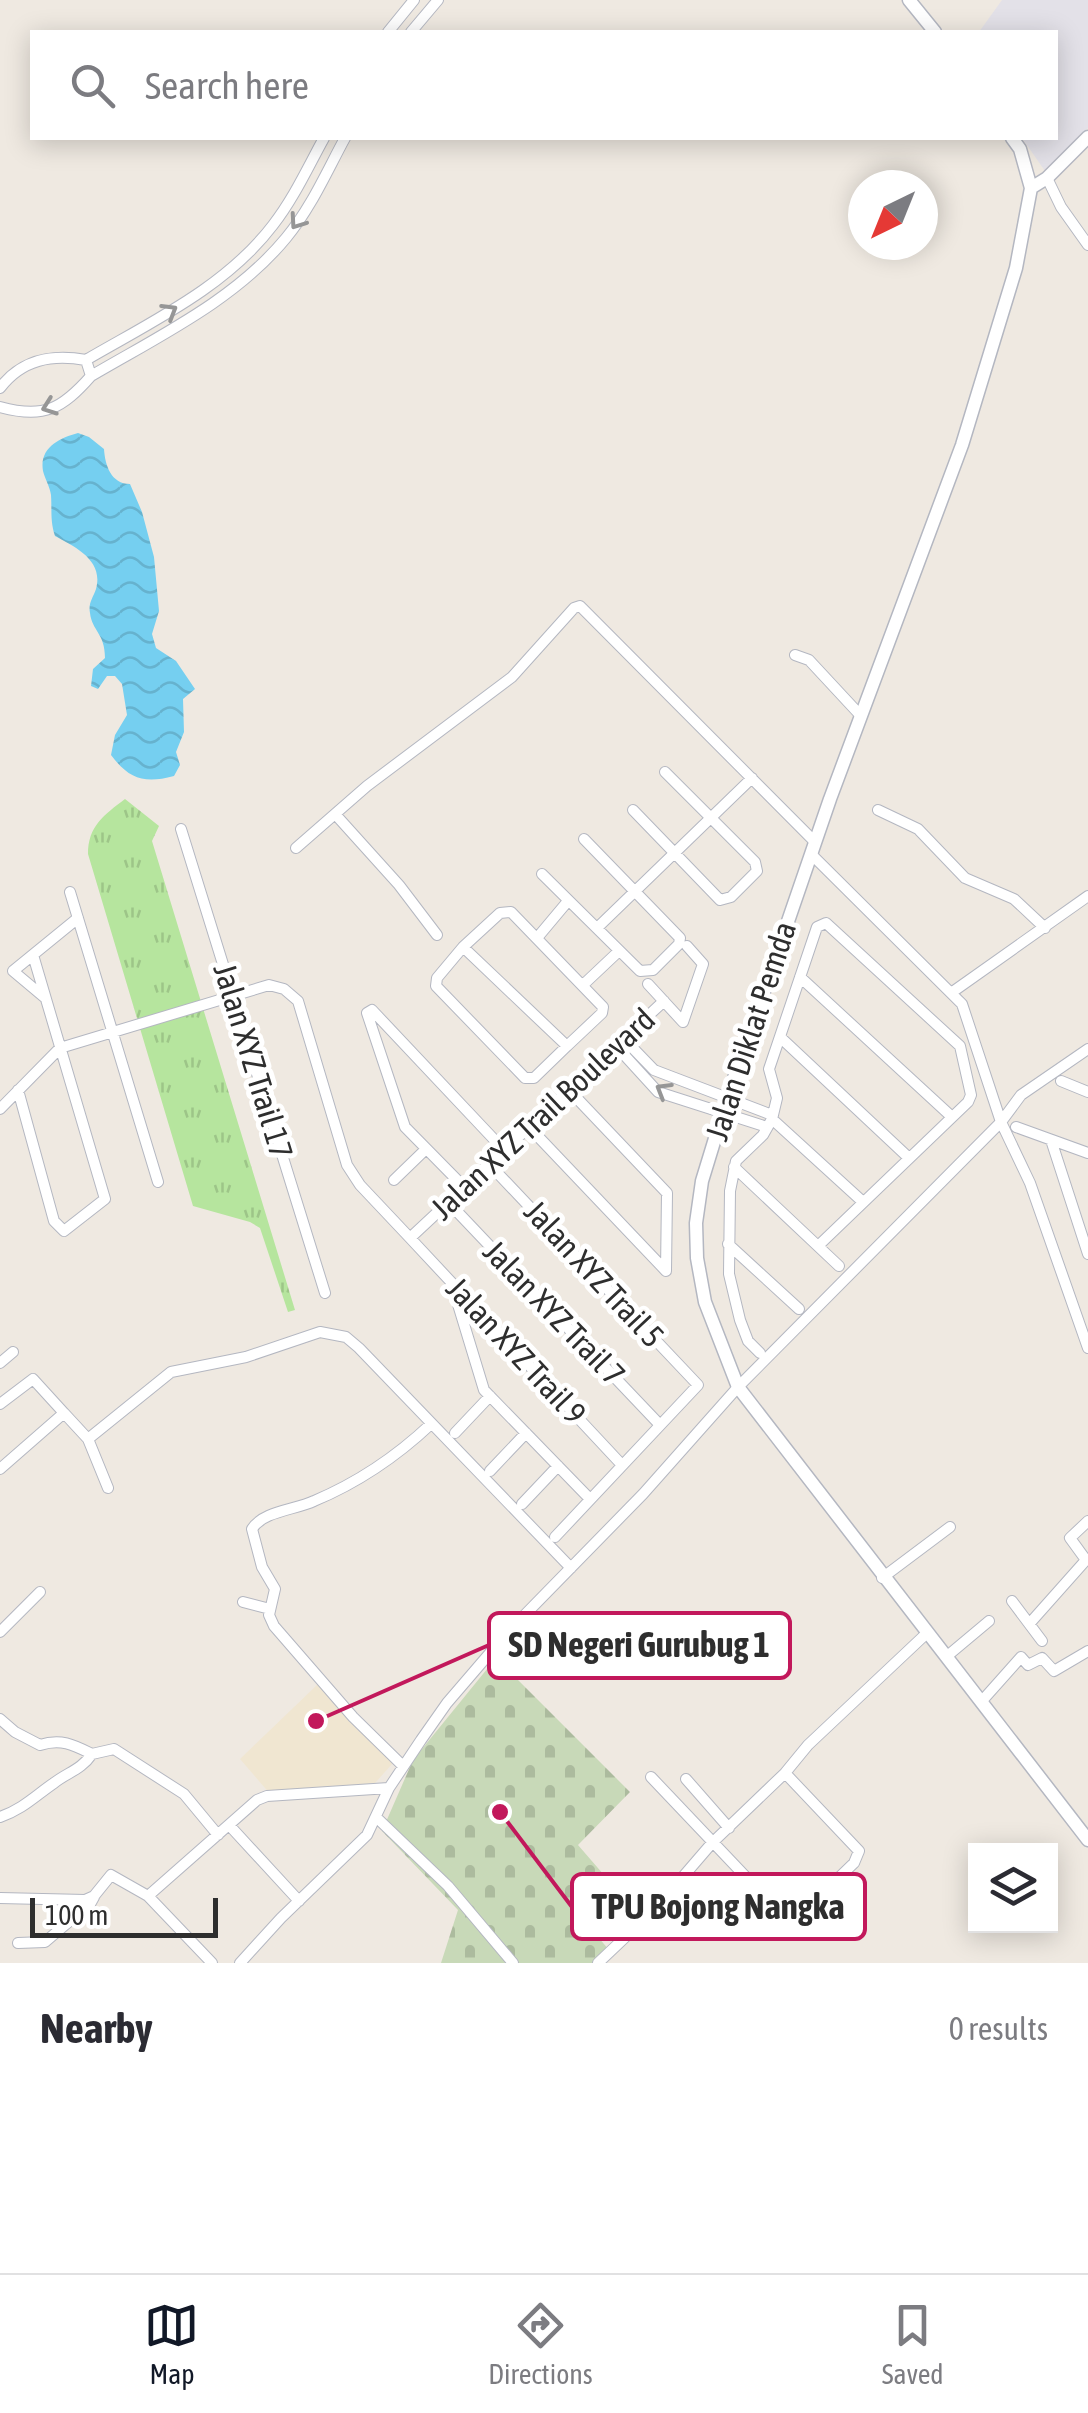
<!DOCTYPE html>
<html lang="en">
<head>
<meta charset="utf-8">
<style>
  :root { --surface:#fff; --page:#f2f2f3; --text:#2b2b33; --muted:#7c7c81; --line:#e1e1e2; --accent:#111827 }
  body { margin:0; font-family:"Asap Condensed",sans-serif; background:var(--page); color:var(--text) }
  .controls { position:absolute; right:30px; bottom:30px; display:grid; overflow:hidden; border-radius:0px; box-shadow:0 5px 25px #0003 }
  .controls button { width:90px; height:90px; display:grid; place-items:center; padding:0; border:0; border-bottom:2px solid var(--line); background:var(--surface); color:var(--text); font:50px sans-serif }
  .compass { position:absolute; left:848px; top:170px; width:90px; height:90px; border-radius:50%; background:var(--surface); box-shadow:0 5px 25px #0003; rotate:223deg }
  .scale { position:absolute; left:30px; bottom:25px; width:188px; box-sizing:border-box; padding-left:10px; border:5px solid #2e2e2e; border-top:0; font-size:28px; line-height:35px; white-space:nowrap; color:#2e2e2e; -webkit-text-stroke:8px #fff; paint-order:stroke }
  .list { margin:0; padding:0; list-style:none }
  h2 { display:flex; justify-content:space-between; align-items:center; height:130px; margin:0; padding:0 40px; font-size:42px }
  h2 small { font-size:32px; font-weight:400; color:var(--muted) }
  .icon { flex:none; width:55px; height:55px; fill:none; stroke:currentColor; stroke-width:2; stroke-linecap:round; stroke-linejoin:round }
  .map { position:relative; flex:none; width:1088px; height:1963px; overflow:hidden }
  .search { position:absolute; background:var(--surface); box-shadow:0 5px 25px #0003; left:30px; right:30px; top:30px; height:110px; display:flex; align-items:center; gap:25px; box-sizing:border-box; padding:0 35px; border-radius:0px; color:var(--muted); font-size:38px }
  .sheet { height:310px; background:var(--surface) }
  nav { display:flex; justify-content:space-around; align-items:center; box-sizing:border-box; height:140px; border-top:2px solid var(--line); background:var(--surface); font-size:28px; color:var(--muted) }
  nav a { display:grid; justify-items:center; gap:5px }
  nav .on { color:var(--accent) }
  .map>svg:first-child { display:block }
  .industrial { fill:#e3e1e8 }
  .education { fill:#f0e6d1 }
  .cemetery { fill:url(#cemetery-stones) }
  .park { fill:url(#park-tufts) }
  .water { fill:url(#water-waves) }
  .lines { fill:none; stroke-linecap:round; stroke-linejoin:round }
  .minor-casing { stroke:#b4b7c1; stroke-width:12 }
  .tertiary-casing { stroke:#b4b7c1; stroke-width:15 }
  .minor { stroke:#fff; stroke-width:10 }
  .tertiary { stroke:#fff; stroke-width:12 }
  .oneway { stroke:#969696 }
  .labels { text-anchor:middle; stroke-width:10; stroke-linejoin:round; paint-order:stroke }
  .street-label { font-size:32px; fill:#2e2e2e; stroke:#fff }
  .leader { fill:none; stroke:#c2185b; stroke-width:4 }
  .callout-dot { fill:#c2185b; stroke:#fff; stroke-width:4 }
  .callout { fill:#fff; stroke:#c2185b; stroke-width:4 }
  .callout-label { font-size:35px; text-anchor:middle; font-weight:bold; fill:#2e2e2e }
</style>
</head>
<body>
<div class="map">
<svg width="1088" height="1963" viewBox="0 0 1088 1963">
  <defs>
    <pattern id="cemetery-stones" width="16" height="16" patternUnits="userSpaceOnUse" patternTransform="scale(2.5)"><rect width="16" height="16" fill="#c8d9b8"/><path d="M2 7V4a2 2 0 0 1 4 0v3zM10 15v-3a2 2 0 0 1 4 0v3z" fill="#acbb9e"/></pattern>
    <pattern id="park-tufts" width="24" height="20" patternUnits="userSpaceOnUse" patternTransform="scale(2.5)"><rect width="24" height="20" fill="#b6e59e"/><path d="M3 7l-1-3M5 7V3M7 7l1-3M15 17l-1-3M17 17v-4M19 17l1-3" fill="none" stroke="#9dc588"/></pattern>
    <pattern id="water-waves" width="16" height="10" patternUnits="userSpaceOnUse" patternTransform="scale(2.5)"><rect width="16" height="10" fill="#75cff0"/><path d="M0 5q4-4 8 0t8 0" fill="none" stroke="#66b2ce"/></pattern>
  </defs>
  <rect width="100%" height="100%" fill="#efe9e1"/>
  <path class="industrial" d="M1002,0h86v128l-43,43 -23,-33h34v-106h-77z"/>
  <path class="education" d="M318,1684l75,79 -18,20 -104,12 -31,-36z"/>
  <path class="cemetery" d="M496,1658l134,134 -52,53 26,30 -31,33 37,43 -14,12h-155l17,-53 -76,-79 31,-71z"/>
  <path class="park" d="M125,799l34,27 -7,15 143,469 -7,2 -28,-84 -10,-6 -57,-16 -105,-352c0,-28 16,-39 37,-55z"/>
  <path class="water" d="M78,433l11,4 15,12c1,16 7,35 26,35l12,28 12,45 5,54 -7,23 4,14 20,13 19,28 -12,10 1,33 -8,20 4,13 -6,11c-30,8 -45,3 -63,-21l4,-20 12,-20 -5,-31 -7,-8h-8l-9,13 -7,-3 2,-17 12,-11c0,-25 -13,-27 -15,-45 -2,-10 3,-15 6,-24 8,-29 -21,-42 -41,-53 -5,-15 -3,-26 -4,-41 -1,-8 -6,-16 -8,-24 -4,-23 16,-33 35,-38z"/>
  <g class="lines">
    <defs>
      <path id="minor" d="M388,32l26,-32
        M411,32l27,-32
        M1047,178l14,29 27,38
        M86,360c65,-38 140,-73 187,-135 21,-27 35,-58 51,-87
        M91,376c68,-40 144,-76 195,-138 25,-30 41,-67 59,-100
        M0,388c22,-29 52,-34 86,-28l5,16c-29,33 -47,43 -91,31
        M795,655l14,5 52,56
        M633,810l87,90 11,-3 26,-26 -2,-9 -90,-90
        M878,810l40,19 47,49 49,21 31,29
        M335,814l64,71 38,50
        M181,829l144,464
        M296,848l71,-62 145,-109 62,-69 6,-2 235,236
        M811,854l151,150 39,118 29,61 58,165
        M542,874l98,97 13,-1 26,-26 1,-6 -96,-99
        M70,892l88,290
        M511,912l92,95 -1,6 -35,33 -104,-99 37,-34z
        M597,928l155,-150
        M537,938l31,-37
        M463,947l-26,31 -1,8 89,92h9l33,-32
        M800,977l152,140
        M584,984l35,-33
        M648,984l35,38 20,-58 -16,-18
        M951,993l137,-97
        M44,997l-31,-26 65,-53
        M367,1013l38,114 59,60
        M367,1013l5,-3 132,140
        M780,1037l129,121
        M624,1039l30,31 118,45
        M616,1046l42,46 109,35
        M1061,1081l27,11
        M18,1090l36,131 10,10 41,-32 -72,-244
        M569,1090l98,103 -1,78
        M0,1109l60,-61 209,-63 15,4 14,12 49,164 13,20 50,53 254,-237
        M772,1119l91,83
        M529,1127l137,144
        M1016,1127l72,26
        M1051,1140l37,114
        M489,1164l209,221 -143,152
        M734,1167l105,99
        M394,1180l32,-31
        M448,1202l212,223
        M410,1238l212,227
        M728,1244l71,65
        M453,1288l31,102 106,109
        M760,1353l-12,-12 -8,-21 -11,-46 1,-83 6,-30 27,-26 9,-16 5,-21 -8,-29 48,-142 9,-4 134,123 11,49 -3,7 -150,144
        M0,1363l13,-11
        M0,1404l33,-25 31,34 -64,56
        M64,1413l24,26 20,49
        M455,1433l35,-37
        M88,1439l83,-67 75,-15 74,-25 26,5 13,11 212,220
        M490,1471l36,-38
        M522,1504l36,-38
        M882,1578l68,-51
        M1012,1601l30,40
        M243,1602l27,7
        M1030,1623l56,-63 -16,-22 18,-17
        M0,1632l40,-40
        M946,1657l43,-36
        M981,1702l40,-45 7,8 14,-7 12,13 34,-20
        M0,1719l15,13 25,13c21,-7 34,0 52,9l22,-5 70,45 34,41
        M403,1766l-50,-49 -79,-91 -5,-11 6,-26 -13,-22 -10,-38c11,-18 43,-19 62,-28 43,-18 83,-45 117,-77
        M651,1777l132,139 13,3 58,-56 5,-12 -74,-78
        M686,1779l43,49
        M0,1817c23,-8 35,-21 54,-34 14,-11 27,-13 38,-29
        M377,1818l71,68 65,77
        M229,1825l70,76
        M148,1896l64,67
        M0,1898l85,2 9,-4 17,-21 37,21 109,-96 10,-4 122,-8
        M72,1919l17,-13 5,-9
        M18,1943l27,-1 27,-23 -9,-19
        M240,1963l41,-45 86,-83 22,-47 32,-48 26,-37 61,-71 135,-138 95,-107 263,-265 20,-27 67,-46
        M598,1963l58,-55 56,-65 73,-70 23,-28 119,-112"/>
      <path id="tertiary" d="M909,0l26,32
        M1012,138l8,11 11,39 -15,80 -54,177 -132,354 -102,297 -26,85 -6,42 1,35 8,44 33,85 350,453
        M1031,188l16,-10 41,-41"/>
    </defs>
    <use href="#minor" class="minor-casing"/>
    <use href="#tertiary" class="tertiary-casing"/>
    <use href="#minor" class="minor"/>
    <use href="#tertiary" class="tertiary"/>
  </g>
  <defs><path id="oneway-chevron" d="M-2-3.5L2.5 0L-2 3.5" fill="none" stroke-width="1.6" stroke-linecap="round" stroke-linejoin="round" transform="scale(2.5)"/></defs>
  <g class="oneway">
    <use href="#oneway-chevron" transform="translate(297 222) rotate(125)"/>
    <use href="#oneway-chevron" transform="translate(170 311) rotate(-31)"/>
    <use href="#oneway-chevron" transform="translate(49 407) rotate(160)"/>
    <use href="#oneway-chevron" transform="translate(663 1090) rotate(-149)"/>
  </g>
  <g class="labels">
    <g class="street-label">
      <text transform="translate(751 1031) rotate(-72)" y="11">Jalan Diklat Pemda</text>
      <text transform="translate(253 1061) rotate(73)" y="11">Jalan XYZ Trail 17</text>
      <text transform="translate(543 1114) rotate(-43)" y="11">Jalan XYZ Trail Boulevard</text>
      <text transform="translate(594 1274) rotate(47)" y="11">Jalan XYZ Trail 5</text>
      <text transform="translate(554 1313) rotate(46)" y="11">Jalan XYZ Trail 7</text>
      <text transform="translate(516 1351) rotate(47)" y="11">Jalan XYZ Trail 9</text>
    </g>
  </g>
  <path class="leader" d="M316 1721L489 1645M500 1812L572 1907"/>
  <g class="callout-dot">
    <circle cx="316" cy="1721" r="10"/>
    <circle cx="500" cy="1812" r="10"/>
  </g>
  <g class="callout">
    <rect x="489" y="1613" width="301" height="65" rx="10"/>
    <rect x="572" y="1874" width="293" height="65" rx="10"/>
  </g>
  <g class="callout-label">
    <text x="639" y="1657">SD Negeri Gurubug 1</text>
    <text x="718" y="1919">TPU Bojong Nangka</text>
  </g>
</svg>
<div class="controls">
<button><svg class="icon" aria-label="layers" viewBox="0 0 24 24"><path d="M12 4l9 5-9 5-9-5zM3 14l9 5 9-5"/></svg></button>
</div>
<svg class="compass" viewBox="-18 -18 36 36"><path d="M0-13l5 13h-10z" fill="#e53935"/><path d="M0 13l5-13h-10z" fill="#7c7c81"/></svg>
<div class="scale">100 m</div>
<div class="search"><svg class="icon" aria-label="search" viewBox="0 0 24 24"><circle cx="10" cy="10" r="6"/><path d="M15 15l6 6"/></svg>Search here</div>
</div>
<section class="sheet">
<h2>Nearby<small>0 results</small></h2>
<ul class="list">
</ul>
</section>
<nav>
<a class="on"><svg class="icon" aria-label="map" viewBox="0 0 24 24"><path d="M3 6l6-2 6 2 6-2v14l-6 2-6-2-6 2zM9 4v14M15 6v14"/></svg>Map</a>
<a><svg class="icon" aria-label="directions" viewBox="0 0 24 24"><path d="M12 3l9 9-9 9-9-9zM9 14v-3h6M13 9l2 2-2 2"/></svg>Directions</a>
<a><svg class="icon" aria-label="saved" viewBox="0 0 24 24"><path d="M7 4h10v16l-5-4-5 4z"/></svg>Saved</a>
</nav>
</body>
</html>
